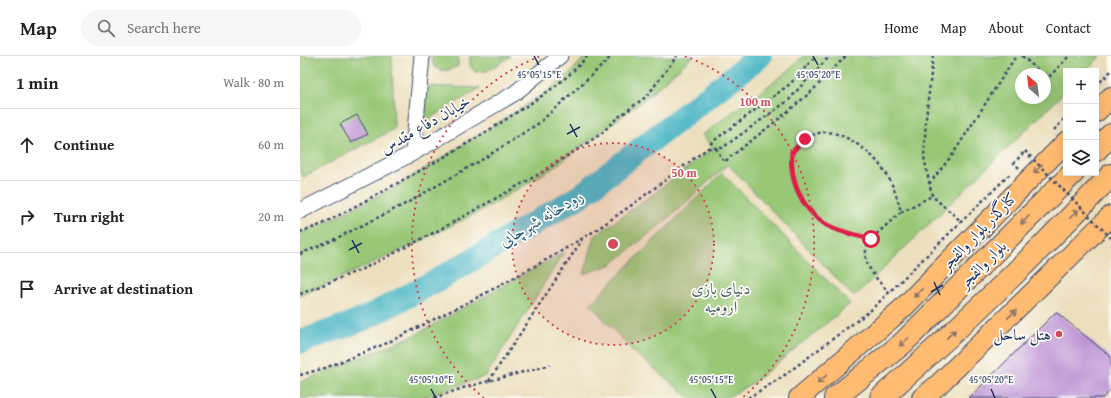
<!DOCTYPE html>
<html lang="en">
<head>
<meta charset="utf-8">
<style>
  :root { --surface:#fff; --page:#f6f6f6; --text:#222; --muted:#767676; --line:#e0e0e0 }
  body { margin:0; font-family:"Gentium Book Plus",Amiri,serif; background:var(--page); color:var(--text) }
  .controls { position:absolute; right:12px; top:12px; display:grid; overflow:hidden; border-radius:0px; box-shadow:0 4px 16px #0002 }
  .controls button { width:36px; height:36px; display:grid; place-items:center; padding:0; border:0; border-bottom:1px solid var(--line); background:var(--surface); color:var(--text); font:20px sans-serif }
  .compass { position:absolute; left:715px; top:12px; width:36px; height:36px; border-radius:50%; background:var(--surface); box-shadow:0 4px 16px #0002; rotate:332deg }
  .stop { position:absolute; width:12px; height:12px; margin:-9px; border:3px solid #e11d48; border-radius:50%; background:#fff }
  .stop.end { background:#e11d48; border-color:#fff; box-shadow:0 1px 4px #0008 }
  .list { margin:0; padding:0; list-style:none }
  h2 { display:flex; justify-content:space-between; align-items:center; height:52px; margin:0; padding:0 16px; font-size:17px }
  h2 small { font-size:13px; font-weight:400; color:var(--muted) }
  .list li { display:grid; grid-template-columns:26px 1fr auto; gap:12px; align-items:center; box-sizing:border-box; height:72px; padding:0 16px; border-top:1px solid var(--line) }
  .list b { display:block; font-size:15px; white-space:nowrap }
  .list em { font-size:13px; font-style:normal; color:var(--muted) }
  .icon { flex:none; width:22px; height:22px; fill:none; stroke:currentColor; stroke-width:2; stroke-linecap:round; stroke-linejoin:round }
  .map { position:relative; flex:none; width:811px; height:342px; overflow:hidden }
  header { display:flex; align-items:center; gap:24px; box-sizing:border-box; height:56px; padding:0 20px; background:var(--surface); border-bottom:1px solid var(--line) }
  header strong { font-size:19px }
  nav { display:flex; gap:22px; margin-inline-start:auto; font-size:14px }
  .search { width:280px; height:36px; background:var(--page); display:flex; align-items:center; gap:10px; box-sizing:border-box; padding:0 14px; border-radius:22px; color:var(--muted); font-size:15px }
  main { display:flex }
  aside { flex:1; background:var(--surface) }
  .map>svg:first-child { display:block }
  .green { fill:#98c776; stroke:#5a7b6a; fill-rule:evenodd }
  .lines { fill:none; stroke-linecap:round; stroke-linejoin:round }
  .river { stroke:#49b5c5; stroke-width:24 }
  .building { fill:#bc92d4 }
  .minor-casing { stroke:#3a496c; stroke-width:17 }
  .major-casing { stroke:#3a496c; stroke-width:22 }
  .highway-casing { stroke:#3a496c; stroke-width:24 }
  .path { stroke:#3a496c; stroke-width:2.5; stroke-dasharray:3 3; stroke-linecap:butt }
  .minor { stroke:#fff; stroke-width:15 }
  .major { stroke:#ffbb71; stroke-width:20 }
  .highway { stroke:#ffbb71; stroke-width:22 }
  .path-bridge { stroke:#3a496c; stroke-width:2.5; stroke-dasharray:3 3; stroke-linecap:butt }
  .oneway { stroke:#826e67 }
  .route { stroke:#e11d48; stroke-width:5 }
  .ticks { fill:none; stroke:#1b2f5e; stroke-width:1.5 }
  .ring { fill:none; stroke:#d1495b; stroke-width:2; stroke-dasharray:2 4 }
  .poi-dot { fill:#d1495b; stroke:#fdfcf7; stroke-width:1.5 }
  .labels { text-anchor:middle; stroke-width:3.5; stroke-linejoin:round; paint-order:stroke }
  .street-label { font-size:16px; fill:#1b2f5e; stroke:#fdfcf7 }
  .park-label { font-size:16px; fill:#405d65; stroke:#fdfcf7 }
  .poi-label { font-size:16px; fill:#1b2f5e; stroke:#fdfcf7; text-anchor:end }
  .water-label { font-size:17px; font-style:italic; fill:#2b5e82; stroke:#fdfcf7 }
  .ticks-label { font-size:10px; text-anchor:middle; fill:#1b2f5e; stroke:#fdfcf7; stroke-width:3.5; stroke-linejoin:round; paint-order:stroke }
  .centre { fill:#d1495b; stroke:#fdfcf7; stroke-width:2 }
  .ring-label { font-size:12px; text-anchor:middle; font-weight:bold; fill:#d1495b; stroke:#fdfcf7; stroke-width:3.5; stroke-linejoin:round; paint-order:stroke }
</style>
</head>
<body>
<header>
<strong>Map</strong>
<div class="search"><svg class="icon" aria-label="search" viewBox="0 0 24 24"><circle cx="10" cy="10" r="6"/><path d="M15 15l6 6"/></svg>Search here</div>
<nav><a>Home</a><a>Map</a><a>About</a><a>Contact</a></nav>
</header>
<main>
<aside>
<h2>1 min<small>Walk · 80 m</small></h2>
<ul class="list">
<li><svg class="icon" aria-label="ahead" viewBox="0 0 24 24"><path d="M12 20V5M6 11l6-6 6 6"/></svg><div><b>Continue</b></div><em>60 m</em></li>
<li><svg class="icon" aria-label="right" viewBox="0 0 24 24"><path d="M7 20v-9h11M14 6l5 5-5 5"/></svg><div><b>Turn right</b></div><em>20 m</em></li>
<li><svg class="icon" aria-label="arrive" viewBox="0 0 24 24"><path d="M6 21V4h12l-3 4 3 4H6"/></svg><div><b>Arrive at destination</b></div></li>
</ul>
</aside>
<div class="map">
<svg width="811" height="342" viewBox="0 0 811 342">
  <rect width="100%" height="100%" fill="#fdfcf7"/>
  <filter id="ink" filterUnits="userSpaceOnUse"><feTurbulence type="fractalNoise" baseFrequency=".025" numOctaves="2"/><feDisplacementMap in="SourceGraphic" scale="8" xChannelSelector="R" yChannelSelector="G"/><feConvolveMatrix kernelMatrix="1 2 1 2 8 2 1 2 1" color-interpolation-filters="sRGB"/></filter>
  <filter id="wash" filterUnits="userSpaceOnUse"><feTurbulence type="fractalNoise" baseFrequency=".012" numOctaves="4" result="noise"/><feDisplacementMap in="SourceGraphic" scale="16" xChannelSelector="R" yChannelSelector="G"/><feGaussianBlur stdDeviation="0.9" result="paint"/><feColorMatrix in="noise" values="0 0 0 0 0 0 0 0 0 0 0 0 0 0 0 0 0 1.4 0 .05"/><feComposite in="paint" operator="in"/></filter>
  <g filter="url(#wash)">
    <rect width="100%" height="100%" fill="#ecdfbd"/>
    <path class="green" d="M0,0h92l2,73 -91,48 -3,-8z
      M132,0h26v10c-12,7 -27,7 -26,-10z
      M170,0h41l-24,15 -12,1 -5,-6z
      M286,0h107l-47,42 -96,72 -66,39 -78,39 -106,48v-63l24,-10 73,-37 147,-92 26,-21z
      M503,0h298l-15,15h-20v20l-212,206 -126,-133 -57,52 -59,48 -28,10 11,-38 65,-47 53,-41 -11,-13 86,-64zM721,18h24v24h-24z
      M125,30l55,2 -56,34z
      M422,117l128,131 -97,79 -27,15h-36l-57,-47 -43,-47z
      M264,196l-78,124 -65,22h-121v-16l115,-47z"/>
    <g class="lines">
      <path class="river" d="M0,286l64,-23 72,-38 144,-85 180,-140"/>
    </g>
    <g id="blocks">
      <path class="building" d="M57,59l11,19 -17,9 -11,-19z
        M756,256l55,45v32l-8,9h-134z"/>
    </g>
  </g>
  <g filter="url(#ink)">
    <use href="#blocks" fill-opacity="0" stroke="#3a496c" stroke-width="1"/>
    <g class="lines">
      <defs>
        <path id="minor" d="M113,97l9,-97
          M0,155l113,-58 102,-60 45,-37"/>
        <path id="major" d="M796,56l15,-15
          M499,342l104,-90 163,-166
          M622,342l16,-13 74,-72 99,-97"/>
        <path id="highway" d="M796,94l15,-15
          M535,342l68,-55 170,-170
          M581,342c80,-71 157,-145 230,-223"/>
      </defs>
      <use href="#minor" class="minor-casing"/>
      <use href="#major" class="major-casing"/>
      <use href="#highway" class="highway-casing"/>
      <path class="path" d="M633,0l-7,62 -2,39 8,39 30,26
        M722,0l20,18
        M745,21l2,2 22,-23
        M796,30l15,-15
        M754,74l12,-13
        M523,76c15,0 25,6 37,14 24,18 34,37 41,66l-30,27c-16,-4 -33,-7 -46,-15 -24,-16 -36,-45 -33,-72 10,-10 16,-17 31,-20z
        M408,92h14l67,-48 12,-14 29,-30
        M416,92l8,14 56,-44 32,-27 34,-35
        M719,112l-5,-5 11,-12
        M629,128l24,-30 63,-98
        M601,156l31,-16
        M0,176l23,-8c63,-35 127,-68 188,-108 26,-17 56,-35 76,-60
        M571,183c-1,4 -5,8 -5,12 -3,16 14,31 24,43
        M0,198l31,-13 76,-38 76,-44 56,-36 66,-60 6,-7
        M0,238l65,-26 74,-38 102,-57 60,-39 15,-15 31,-23 30,-40
        M0,319l25,-7 62,-25 99,-50 67,-37 43,-26 40,-28 72,-54 4,-6 78,-58 26,-28
        M189,325l93,-141
        M134,342l32,-11 84,-22
        M448,342l34,-21 89,-67 140,-137"/>
      <use href="#minor" class="minor"/>
      <use href="#major" class="major"/>
      <use href="#highway" class="highway"/>
      <path class="path-bridge" d="M725,95l86,87"/>
    </g>
    <defs><path id="oneway-shaft" d="M-6 0H5M1.5-3L5.5 0L1.5 3" fill="none" stroke-width="1.6" stroke-linecap="round" stroke-linejoin="round"/></defs>
    <g class="oneway">
      <use href="#oneway-shaft" transform="translate(738 113) rotate(135)"/>
      <use href="#oneway-shaft" transform="translate(774 158) rotate(-45)"/>
      <use href="#oneway-shaft" transform="translate(725 164) rotate(135)"/>
      <use href="#oneway-shaft" transform="translate(618 237) rotate(134)"/>
      <use href="#oneway-shaft" transform="translate(712 258) rotate(-44)"/>
      <use href="#oneway-shaft" transform="translate(651 278) rotate(-44)"/>
      <use href="#oneway-shaft" transform="translate(604 286) rotate(138)"/>
      <use href="#oneway-shaft" transform="translate(522 323) rotate(141)"/>
    </g>
  </g>
  <g class="lines" filter="url(#ink)">
    <path class="route" d="M505,83l-13,13c-3,28 9,56 33,72 13,8 31,11 46,15"/>
  </g>
  <path class="ticks" d="M234,0l5,9M513,0l5,9M270,68l7,13M267,78l13,-7M52,184l7,13M49,194l13,-7M634,226l6,13M631,236l12,-7M131,333l5,9M411,333l5,9M691,333l4,9"/>
  <circle cx="313" cy="188" r="101" fill="#d1495b" fill-opacity=".12"/>
  <g class="ring">
    <circle cx="313" cy="188" r="101"/>
    <path d="M184 342A201 201 0 0 1 241 0M385 0A201 201 0 0 1 442 342"/>
  </g>
  <circle class="poi-dot" cx="759" cy="278" r="4"/>
  <g class="labels">
    <g class="street-label">
      <text transform="translate(125 68) rotate(-30)" y="6">خیابان دفاع مقدس</text>
      <text transform="translate(678 175) rotate(-46)" y="6">کنارگذر بلوار والفجر</text>
      <text transform="translate(682 208) rotate(-45)" y="6">بلوار والفجر</text>
    </g>
    <g class="park-label">
      <text x="421" y="238">دنیای بازی<tspan x="421" dy="18">ارومیه</tspan></text>
    </g>
    <g class="poi-label">
      <text x="751" y="284">هتل ساحل</text>
    </g>
    <g class="water-label">
      <text transform="translate(241 162) rotate(-31)" y="6">رودخانه شهرچایی</text>
    </g>
  </g>
  <g class="ticks-label">
    <text x="239" y="22">45°05'15"E</text>
    <text x="518" y="22">45°05'20"E</text>
    <text x="131" y="327">45°05'10"E</text>
    <text x="411" y="327">45°05'15"E</text>
    <text x="691" y="327">45°05'20"E</text>
  </g>
  <circle cx="313" cy="188" r="6" class="centre"/>
  <g class="ring-label">
    <text x="455" y="50">100 m</text>
    <text x="384" y="121">50 m</text>
  </g>
</svg>
<div class="controls">
<button>+</button>
<button>−</button>
<button><svg class="icon" aria-label="layers" viewBox="0 0 24 24"><path d="M12 4l9 5-9 5-9-5zM3 14l9 5 9-5"/></svg></button>
</div>
<svg class="compass" viewBox="-18 -18 36 36"><path d="M0-13l5 13h-10z" fill="#e53935"/><path d="M0 13l5-13h-10z" fill="#767676"/></svg>
<div class="stop" style="left:571px;top:183px"></div>
<div class="stop end" style="left:505px;top:83px"></div>
</div>
</main>
</body>
</html>
